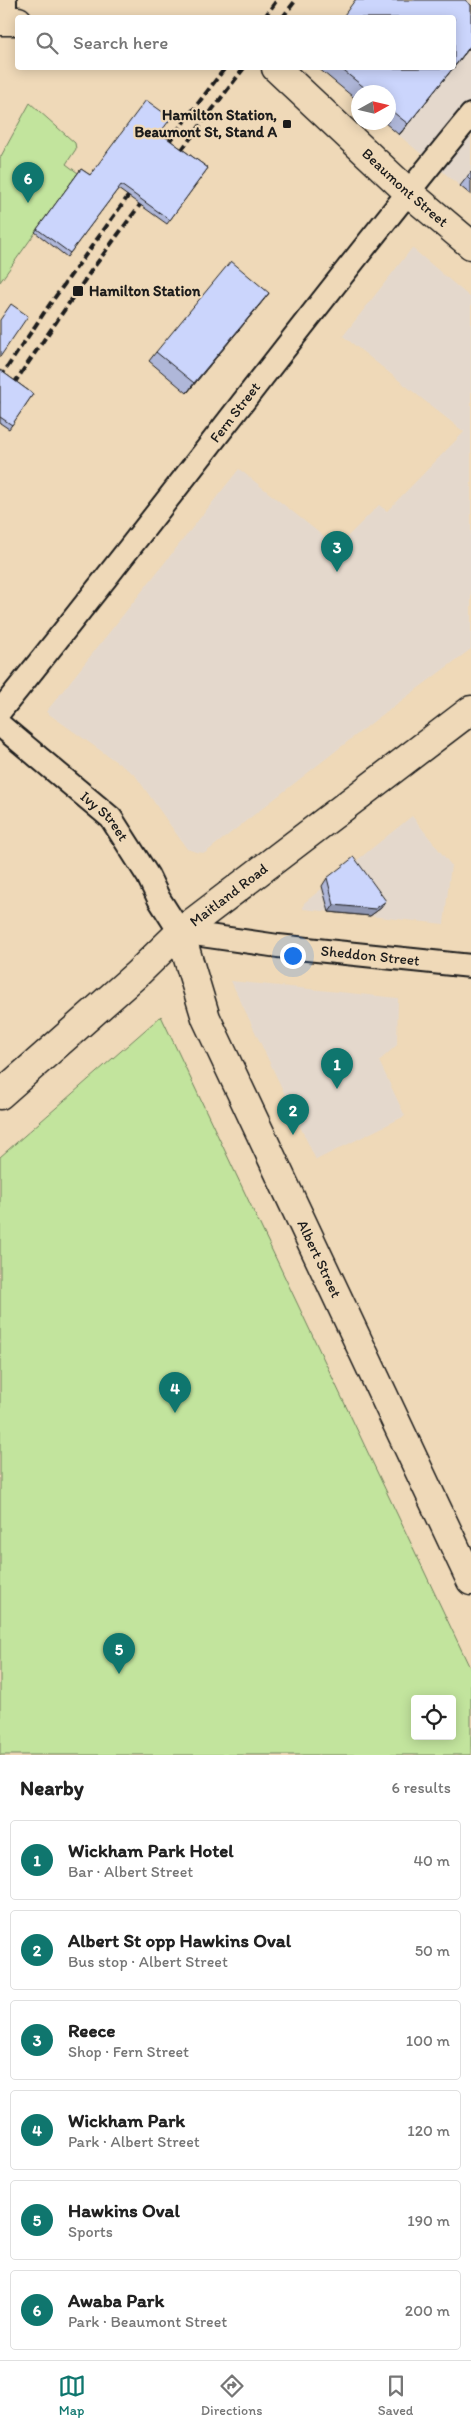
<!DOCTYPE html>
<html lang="en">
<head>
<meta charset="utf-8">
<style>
  :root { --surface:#fff; --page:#f2f2f2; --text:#222; --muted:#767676; --line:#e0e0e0; --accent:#0f766e }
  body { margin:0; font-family:Itim,sans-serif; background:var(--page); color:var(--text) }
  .controls { position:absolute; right:15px; bottom:15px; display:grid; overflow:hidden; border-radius:5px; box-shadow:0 2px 12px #0003 }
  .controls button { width:45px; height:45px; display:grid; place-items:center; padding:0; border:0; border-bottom:1px solid var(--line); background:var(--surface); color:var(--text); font:25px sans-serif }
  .compass { position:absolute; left:351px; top:85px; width:45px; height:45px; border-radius:50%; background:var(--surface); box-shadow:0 2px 12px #0003; rotate:82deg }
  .you { position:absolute; left:292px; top:955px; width:18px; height:18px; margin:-12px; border:4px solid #fff; border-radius:50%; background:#1a73e8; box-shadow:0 0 0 8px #1a73e833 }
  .badge { display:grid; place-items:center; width:32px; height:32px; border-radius:50%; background:var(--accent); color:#fff; font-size:16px; font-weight:700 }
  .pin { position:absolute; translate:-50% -41px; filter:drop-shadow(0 1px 2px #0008) }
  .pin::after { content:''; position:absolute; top:26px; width:18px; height:15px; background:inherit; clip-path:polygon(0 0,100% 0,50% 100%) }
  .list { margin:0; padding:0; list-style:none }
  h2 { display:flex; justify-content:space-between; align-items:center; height:65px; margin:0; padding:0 20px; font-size:21px }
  h2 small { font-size:16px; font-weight:400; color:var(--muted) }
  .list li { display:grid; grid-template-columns:32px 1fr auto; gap:15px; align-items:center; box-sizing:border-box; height:80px; margin:0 10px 10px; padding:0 10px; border:1px solid var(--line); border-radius:5px }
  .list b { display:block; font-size:19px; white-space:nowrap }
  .list p { margin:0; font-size:16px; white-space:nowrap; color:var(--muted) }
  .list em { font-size:16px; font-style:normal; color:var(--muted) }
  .icon { flex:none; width:28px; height:28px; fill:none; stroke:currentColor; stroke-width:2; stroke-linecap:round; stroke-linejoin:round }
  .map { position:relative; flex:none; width:471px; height:1755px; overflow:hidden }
  .search { position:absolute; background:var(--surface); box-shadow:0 2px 12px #0003; left:15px; right:15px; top:15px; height:55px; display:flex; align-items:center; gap:12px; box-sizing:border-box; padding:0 18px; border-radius:5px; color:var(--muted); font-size:19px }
  .sheet { height:605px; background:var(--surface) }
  nav { display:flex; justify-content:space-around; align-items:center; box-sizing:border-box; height:70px; border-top:1px solid var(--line); background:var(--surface); font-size:14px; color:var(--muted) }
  nav a { display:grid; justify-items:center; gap:2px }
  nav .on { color:var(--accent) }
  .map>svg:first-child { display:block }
  .built { fill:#e4d8cc }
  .green { fill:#c2e49d; stroke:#6f805c; fill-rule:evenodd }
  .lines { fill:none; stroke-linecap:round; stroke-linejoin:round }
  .street-casing { stroke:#1c1c1c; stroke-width:26 }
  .secondary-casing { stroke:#1c1c1c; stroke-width:31 }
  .primary-casing { stroke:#1c1c1c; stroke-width:31 }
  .street { stroke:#efd9b8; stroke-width:22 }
  .secondary { stroke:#efd9b8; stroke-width:28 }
  .primary { stroke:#efd9b8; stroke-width:28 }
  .rail { stroke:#1c1c1c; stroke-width:4; stroke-dasharray:8 4; stroke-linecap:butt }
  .wall { fill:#afb7d9; stroke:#1c1c1c }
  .shaded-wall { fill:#8e95b0; stroke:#1c1c1c }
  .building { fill:#cbd5fc; stroke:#1c1c1c }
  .poi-dot { fill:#1c1c1c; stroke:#efd9b8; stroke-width:2 }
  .labels { text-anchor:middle; stroke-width:4.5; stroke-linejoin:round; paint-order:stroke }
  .poi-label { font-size:15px; font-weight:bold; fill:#1c1c1c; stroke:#efd9b8; text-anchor:end }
  .street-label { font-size:15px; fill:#1c1c1c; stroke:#efd9b8 }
</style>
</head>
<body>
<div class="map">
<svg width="471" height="1755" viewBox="0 0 471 1755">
  <rect width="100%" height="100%" fill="#efd9b8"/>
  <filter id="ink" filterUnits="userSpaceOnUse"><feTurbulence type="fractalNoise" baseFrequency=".02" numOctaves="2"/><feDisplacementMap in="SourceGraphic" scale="10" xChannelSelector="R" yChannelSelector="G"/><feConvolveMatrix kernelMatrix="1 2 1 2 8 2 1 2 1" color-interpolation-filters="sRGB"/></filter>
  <g filter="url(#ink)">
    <path class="built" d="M356,0h115v195l-87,-72 4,-1v-30h-30l-40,-24h136v-50z
      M412,248l59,50v351l-93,69 -173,135 -9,-1 -9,-3 -52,-74 -89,-63 193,-243 98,78 42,-42 8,6 77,-79 -121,-96z
      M412,816l39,49 -7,59 -141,-15 1,-6z
      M231,981l167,17 -1,47 -18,16 26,55 -89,44z"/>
    <path class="green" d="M30,103l45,40 1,6 -10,15 12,9 -78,109v-124z
      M161,1016l310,654v85h-471v-598zM415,1699h37v37h-37z"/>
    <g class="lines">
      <defs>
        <g id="street">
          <path d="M5,21v-21"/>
          <path id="s1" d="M0,711c160,-197 310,-401 471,-596"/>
          <path id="s2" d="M0,725l111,93 37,58 11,23 21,33 98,14 193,20"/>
        </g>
        <g id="secondary">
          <path d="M0,21h18"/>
          <path id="s3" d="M276,68l131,123 64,54"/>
          <path id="s4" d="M180,932l26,86 265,563"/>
        </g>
        <g id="primary">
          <path id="s5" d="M0,1095l137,-121 43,-42 291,-222"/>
        </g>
      </defs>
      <use href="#street" class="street-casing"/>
      <use href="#secondary" class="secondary-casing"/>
      <use href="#primary" class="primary-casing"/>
      <use href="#street" class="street"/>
      <use href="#secondary" class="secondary"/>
      <use href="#primary" class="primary"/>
      <path class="rail" d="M264,18l13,-18
        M282,18l14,-18
        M161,152l64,-84
        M174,160l70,-92
        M0,378l50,-74 87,-120
        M0,404l91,-133 57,-77"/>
    </g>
    <path class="wall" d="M471,5v41l-72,89 -15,-13h4v-30h-30v9l-40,-33h136z
      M160,133l48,35 -41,56 -49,-35 -51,68 -32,-25 46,-63 9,6z
      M471,172v23l-11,-9z
      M269,293l-7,9 -75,91 -38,-32 7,-9z
      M0,370l33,24 -24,35 -9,-6z
      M327,878l54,30 -11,8 -41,-4 -7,-26z"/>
    <path class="shaded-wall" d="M471,45v1l-72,89 9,-11z
      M269,293l-7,9 -75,91 7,-10z
      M386,901l-5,7 -11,8 -41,-4 5,-7z"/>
    <path class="building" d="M355,0h110l6,5v40l-17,22v-49h-112z
      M340,68h113l-45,56 -20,-16v-16h-18z
      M146,100l25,18 -11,15 48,35 -38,52 -49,-35 -51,68 -33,-24 44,-60 9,6z
      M471,172v9l-4,-4z
      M231,261l38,32 -75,90 -38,-31z
      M11,304l17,12 -28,41v-37z
      M0,370l33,24 -21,31 -12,-8z
      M354,857l32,44 -11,8 -41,-4 -7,-27z"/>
  </g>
  <g class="poi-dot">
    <rect x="282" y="119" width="10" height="10" rx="2.5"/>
    <rect x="72" y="285" width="12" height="12" rx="2.5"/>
  </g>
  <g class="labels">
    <g class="poi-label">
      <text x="277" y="120">Hamilton Station,<tspan x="277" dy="17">Beaumont St, Stand A</tspan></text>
      <text x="89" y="296" text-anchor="start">Hamilton Station</text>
    </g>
    <g class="street-label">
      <text dy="5" stroke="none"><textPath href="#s3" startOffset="176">Beaumont Street</textPath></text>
      <text dy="5" stroke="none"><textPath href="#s1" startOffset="380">Fern Street</textPath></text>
      <text dy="5" stroke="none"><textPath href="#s2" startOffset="139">Ivy Street</textPath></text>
      <text dy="5" stroke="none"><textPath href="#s5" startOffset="304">Maitland Road</textPath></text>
      <text dy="5" stroke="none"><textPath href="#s2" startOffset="470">Sheddon Street</textPath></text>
      <text dy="5" stroke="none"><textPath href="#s4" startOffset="356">Albert Street</textPath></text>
    </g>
  </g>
</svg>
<div class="controls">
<button><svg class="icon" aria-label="locate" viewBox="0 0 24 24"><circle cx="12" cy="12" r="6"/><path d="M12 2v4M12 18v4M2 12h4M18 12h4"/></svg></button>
</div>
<svg class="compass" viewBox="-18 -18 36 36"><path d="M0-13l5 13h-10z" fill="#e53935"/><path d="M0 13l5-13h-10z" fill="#767676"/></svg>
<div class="you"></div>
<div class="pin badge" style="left:337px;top:1089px">1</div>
<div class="pin badge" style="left:293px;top:1135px">2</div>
<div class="pin badge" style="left:337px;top:572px">3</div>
<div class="pin badge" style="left:175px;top:1413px">4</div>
<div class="pin badge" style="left:119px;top:1674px">5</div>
<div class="pin badge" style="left:28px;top:203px">6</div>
<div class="search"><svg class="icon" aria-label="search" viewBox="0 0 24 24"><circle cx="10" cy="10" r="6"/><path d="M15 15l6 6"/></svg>Search here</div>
</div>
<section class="sheet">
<h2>Nearby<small>6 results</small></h2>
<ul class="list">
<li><span class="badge">1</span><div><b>Wickham Park Hotel</b><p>Bar · Albert Street</p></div><em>40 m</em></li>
<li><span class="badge">2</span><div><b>Albert St opp Hawkins Oval</b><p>Bus stop · Albert Street</p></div><em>50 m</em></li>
<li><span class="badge">3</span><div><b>Reece</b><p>Shop · Fern Street</p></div><em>100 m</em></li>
<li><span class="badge">4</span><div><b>Wickham Park</b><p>Park · Albert Street</p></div><em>120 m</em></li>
<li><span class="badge">5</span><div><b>Hawkins Oval</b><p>Sports</p></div><em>190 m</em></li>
<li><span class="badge">6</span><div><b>Awaba Park</b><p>Park · Beaumont Street</p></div><em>200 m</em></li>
</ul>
</section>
<nav>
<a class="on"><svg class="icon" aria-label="map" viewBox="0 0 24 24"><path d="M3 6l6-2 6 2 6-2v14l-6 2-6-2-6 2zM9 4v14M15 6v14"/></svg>Map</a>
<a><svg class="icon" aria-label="directions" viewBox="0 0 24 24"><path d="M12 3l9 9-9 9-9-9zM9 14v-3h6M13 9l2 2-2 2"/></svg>Directions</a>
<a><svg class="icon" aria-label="saved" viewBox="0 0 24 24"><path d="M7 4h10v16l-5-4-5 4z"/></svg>Saved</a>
</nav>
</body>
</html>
